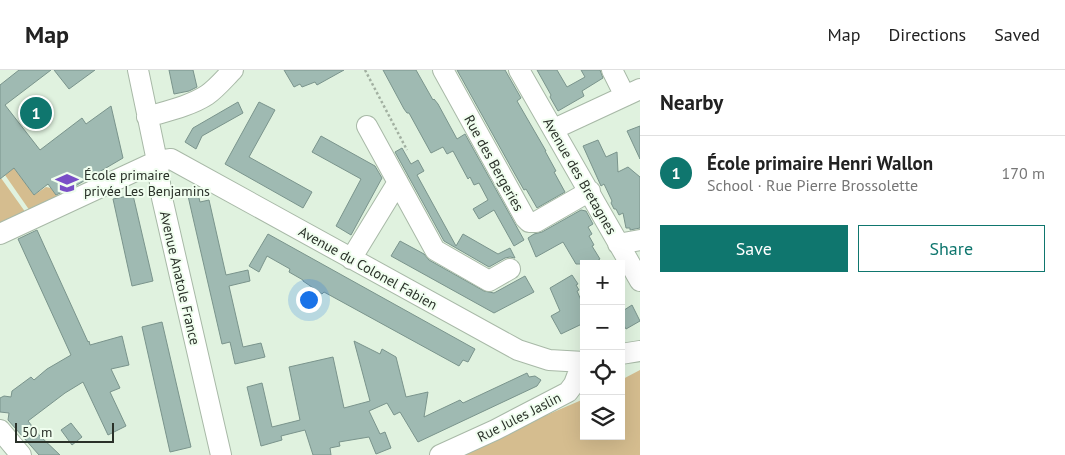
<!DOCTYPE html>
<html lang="en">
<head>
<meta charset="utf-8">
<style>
  :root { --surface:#fff; --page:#f2f2f2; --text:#222; --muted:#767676; --line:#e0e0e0; --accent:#0f766e }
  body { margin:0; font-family:"PT Sans",sans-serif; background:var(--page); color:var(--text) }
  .controls { position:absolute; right:15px; bottom:15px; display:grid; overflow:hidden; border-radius:0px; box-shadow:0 5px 20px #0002 }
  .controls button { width:45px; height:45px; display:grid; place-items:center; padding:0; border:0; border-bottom:1px solid var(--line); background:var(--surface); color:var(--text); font:25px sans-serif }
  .scale { position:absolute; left:15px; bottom:12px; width:99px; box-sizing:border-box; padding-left:5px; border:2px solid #2a3129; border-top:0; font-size:14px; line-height:18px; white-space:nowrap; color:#2a3129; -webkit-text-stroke:4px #f0feef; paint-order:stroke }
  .you { position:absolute; left:308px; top:229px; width:18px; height:18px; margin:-12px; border:4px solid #fff; border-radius:50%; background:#1a73e8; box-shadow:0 0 0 8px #1a73e833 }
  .badge { display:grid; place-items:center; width:32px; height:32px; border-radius:50%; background:var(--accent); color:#fff; font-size:16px; font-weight:700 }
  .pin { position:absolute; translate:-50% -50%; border:2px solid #fff; box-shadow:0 1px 5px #0006 }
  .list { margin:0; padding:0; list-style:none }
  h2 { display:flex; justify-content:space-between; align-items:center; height:65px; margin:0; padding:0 20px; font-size:21px }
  h2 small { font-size:16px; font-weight:400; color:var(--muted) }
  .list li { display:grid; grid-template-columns:32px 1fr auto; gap:15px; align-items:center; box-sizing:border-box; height:75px; padding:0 20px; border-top:1px solid var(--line) }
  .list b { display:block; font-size:19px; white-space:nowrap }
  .list p { margin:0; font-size:16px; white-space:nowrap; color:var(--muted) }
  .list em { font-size:16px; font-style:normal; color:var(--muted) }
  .actions { display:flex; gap:10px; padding:15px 20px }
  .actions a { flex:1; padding:11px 0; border:1px solid var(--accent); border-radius:0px; text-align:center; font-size:18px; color:var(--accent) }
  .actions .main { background:var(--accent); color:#fff }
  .icon { flex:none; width:28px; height:28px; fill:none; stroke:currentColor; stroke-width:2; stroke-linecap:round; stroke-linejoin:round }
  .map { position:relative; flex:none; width:640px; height:385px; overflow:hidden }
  header { display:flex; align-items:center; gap:30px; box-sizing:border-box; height:70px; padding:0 25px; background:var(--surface); border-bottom:1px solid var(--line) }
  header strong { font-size:24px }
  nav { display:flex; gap:28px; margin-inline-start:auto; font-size:18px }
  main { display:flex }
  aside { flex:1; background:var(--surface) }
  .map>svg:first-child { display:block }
  .green { fill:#d5bd8f }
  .building { fill:#9fbab2; stroke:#7a948c }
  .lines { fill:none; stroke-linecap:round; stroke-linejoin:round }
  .minor-casing { stroke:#a8b9a7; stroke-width:22 }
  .path { stroke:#a2b0a1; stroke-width:2.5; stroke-dasharray:2.5 2.5; stroke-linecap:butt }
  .minor { stroke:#fff; stroke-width:20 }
  .labels { text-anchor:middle; stroke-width:4; stroke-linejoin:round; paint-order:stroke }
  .street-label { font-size:14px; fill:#2a3129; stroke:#f0feef }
  .poi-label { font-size:14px; fill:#2a3129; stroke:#f0feef; text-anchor:start }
</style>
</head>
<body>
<header>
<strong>Map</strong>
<nav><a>Map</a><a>Directions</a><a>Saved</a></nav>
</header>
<main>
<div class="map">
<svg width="640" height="385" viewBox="0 0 640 385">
  <rect width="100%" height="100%" fill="#e0f2df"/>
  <path class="green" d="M14,98l20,27 12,-8 5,1 6,8 -27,15 -25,-36z
    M1,108l25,35 -26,12v-46z
    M640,300v85h-187l131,-56v37h37v-56z"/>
  <path class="building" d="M19,0h32l-46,35 35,45 42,-32 4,6 25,-18 12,52 -46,27 -21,10 -8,-11 -14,11 -20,-27 -14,11v-94z
    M54,0h41l-26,19z
    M169,0h24l4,17 -8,4 -15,3z
    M284,0h60l-27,15 -2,-3 -13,5 -2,-3 -6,3z
    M383,0h33l17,30 1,-1 4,5 19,35 8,-5 59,106 -10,6 -20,-36 -15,9 -6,-10 15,-9 -9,-17 -5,2 -4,-8 -2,2 -15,-28 -6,3 -4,-7 -12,6 -22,-40h-2l-3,-4z
    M457,0h48l16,28 -4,3 29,50h-1l11,20 -2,1 11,20 -28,16 -11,-19 -2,1 -12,-21z
    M537,0h20l10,17 18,-10 -4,-7h19l3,8 -21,13 2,5 -26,15 -8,-14 1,-2z
    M238,32l5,11 -41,23 -6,13 -11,-7 8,-14z
    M259,32l16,8 -26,47 63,35 -9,16 -78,-44z
    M640,56v33l-13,-28z
    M321,66l54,30 7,12 -31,57 -15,-9 25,-47 -49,-27z
    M598,70l8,17 11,-5 1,20 10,-5 12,10v51l-10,2v-2h-4l-3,-15 -4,2 -3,-6h-2l-3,-6 1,-2 -8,-17 -3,2 -18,-40z
    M402,78l9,16 7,-4 6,11 -7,4 39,71 7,-12 35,20 12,-6 5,10 -5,-1 -5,1 -16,9 -45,-26 -49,-89z
    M198,124l2,8 9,-2 17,75 22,-5 2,11 -21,5 14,61 18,-4 4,14 -30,7 -5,-22 -8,2 -34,-148z
    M133,125l20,86 -21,5 -19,-87z
    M581,140l5,1 7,13 -5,3 4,7 -3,2 5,9 -2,1 8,13 -8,5h-16l-13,-22 -27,15 -8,-19 6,-4 8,-2z
    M37,160l51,112 1,-1 1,4 32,-9 7,29 -18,4 9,19 -10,4 16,34 -18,9 -25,-53 -18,11 -37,28 12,15 20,19h-21l-31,-35 1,-7 -9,-1v-14l4,-2 7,1 1,-6 19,-14 3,3 13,-11 24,-14 -53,-116z
    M268,164l207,115 -7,13 -5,-2 -4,6 -135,-74 -2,2 -19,-13v-1l-14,-8 1,-3 -23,-13 -8,16 -10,-6z
    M400,171l24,13 5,6 55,31 10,2 31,-17 9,16 -40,21 -103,-57z
    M572,205l6,9 -2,1 3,5 -2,1 7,16v16l-23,11 -10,-18 9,-5 -10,-23z
    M632,235l8,16 -14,8 -5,-9v-8z
    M162,252l29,125 -21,5 -28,-125z
    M354,271l26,13 2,-5 14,8 10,40 22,-5 -4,25 36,-17 3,3 64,-30 2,4 6,-1 6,4 -4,6 -119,56 -18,-30 -6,3 -7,-12 -18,8 11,23 5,-2 6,16 -15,6 -7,-17 -30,5 1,4 -10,2 1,7h-18l-8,-25 -24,6 1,4 -21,6 -14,-59 15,-4 10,44 28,-7 -11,-53 44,-10 11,51 26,-7z
    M71,353l11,14 -10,8 -11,-15z"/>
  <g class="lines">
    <defs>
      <path id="minor" d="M138,0l19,91 5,37 59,257
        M443,0l82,148 4,4h7l54,-31
        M519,0l121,211
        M612,0l13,26
        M147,47c20,-6 43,-11 60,-22 10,-7 18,-17 26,-25
        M367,56l68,124 54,31 21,-12
        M554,59l86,-40
        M0,164l157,-73 14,-2 347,191 31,10 35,2
        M618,174l22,-4
        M351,189l47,-77
        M621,284l19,-3
        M0,360l21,25
        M440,385l55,-25 73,-38 6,-8 8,-21"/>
    </defs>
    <use href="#minor" class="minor-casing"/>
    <path class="path" d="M365,0l42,80"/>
    <use href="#minor" class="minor"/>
  </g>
  <defs>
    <symbol id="school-bare" viewBox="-9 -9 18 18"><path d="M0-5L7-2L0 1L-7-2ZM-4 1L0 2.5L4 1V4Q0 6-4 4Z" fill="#794ec7" stroke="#f0feef" stroke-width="2.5" paint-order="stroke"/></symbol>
  </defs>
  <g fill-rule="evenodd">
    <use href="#school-bare" x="51" y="97" width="32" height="32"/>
  </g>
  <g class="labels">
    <g class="street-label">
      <text transform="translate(494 93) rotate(61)" y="5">Rue des Bergeries</text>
      <text transform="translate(580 106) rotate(60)" y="5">Avenue des Bretagnes</text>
      <text transform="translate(368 198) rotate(29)" y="5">Avenue du Colonel Fabien</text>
      <text transform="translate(180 208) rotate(77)" y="5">Avenue Anatole France</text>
      <text transform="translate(519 347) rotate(-27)" y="5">Rue Jules Jaslin</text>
    </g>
    <g class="poi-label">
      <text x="84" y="110">École primaire<tspan x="84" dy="16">privée Les Benjamins</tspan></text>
    </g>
  </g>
</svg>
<div class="controls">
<button>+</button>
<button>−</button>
<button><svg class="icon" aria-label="locate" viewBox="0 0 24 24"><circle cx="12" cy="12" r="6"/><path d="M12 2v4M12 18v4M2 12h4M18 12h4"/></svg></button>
<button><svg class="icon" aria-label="layers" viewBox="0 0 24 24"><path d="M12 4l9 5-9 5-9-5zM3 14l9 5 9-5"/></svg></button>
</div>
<div class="scale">50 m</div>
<div class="you"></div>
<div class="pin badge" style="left:36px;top:43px">1</div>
</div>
<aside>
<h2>Nearby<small></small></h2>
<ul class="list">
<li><span class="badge">1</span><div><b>École primaire Henri Wallon</b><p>School · Rue Pierre Brossolette</p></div><em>170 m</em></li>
</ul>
<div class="actions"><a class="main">Save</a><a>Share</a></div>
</aside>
</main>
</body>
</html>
